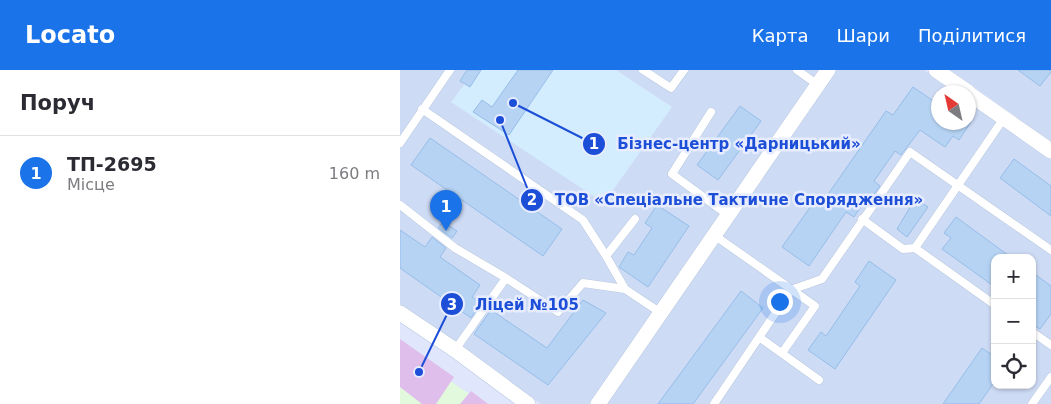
<!DOCTYPE html>
<html lang="uk">
<head>
<meta charset="utf-8">
<style>
  :root { --surface:#fff; --page:#f7f7f7; --text:#2b2b33; --muted:#7c7c81; --line:#e1e1e2; --accent:#1a73e8 }
  body { margin:0; font-family:"DejaVu Sans",sans-serif; background:var(--page); color:var(--text) }
  .controls { position:absolute; right:15px; bottom:15px; display:grid; overflow:hidden; border-radius:10px; box-shadow:0 1px 4px #0004 }
  .controls button { width:45px; height:45px; display:grid; place-items:center; padding:0; border:0; border-bottom:1px solid var(--line); background:var(--surface); color:var(--text); font:25px sans-serif }
  .compass { position:absolute; left:531px; top:15px; width:45px; height:45px; border-radius:50%; background:var(--surface); box-shadow:0 1px 4px #0004; rotate:326deg }
  .you { position:absolute; left:379px; top:231px; width:18px; height:18px; margin:-12px; border:4px solid #fff; border-radius:50%; background:#1a73e8; box-shadow:0 0 0 8px #1a73e833 }
  .badge { display:grid; place-items:center; width:32px; height:32px; border-radius:50%; background:var(--accent); color:#fff; font-size:16px; font-weight:700 }
  .pin { position:absolute; translate:-50% -41px; filter:drop-shadow(0 1px 2px #0008) }
  .pin::after { content:''; position:absolute; top:26px; width:18px; height:15px; background:inherit; clip-path:polygon(0 0,100% 0,50% 100%) }
  .list { margin:0; padding:0; list-style:none }
  h2 { display:flex; justify-content:space-between; align-items:center; height:65px; margin:0; padding:0 20px; font-size:21px }
  h2 small { font-size:16px; font-weight:400; color:var(--muted) }
  .list li { display:grid; grid-template-columns:32px 1fr auto; gap:15px; align-items:center; box-sizing:border-box; height:75px; padding:0 20px; border-top:1px solid var(--line) }
  .list b { display:block; font-size:19px; white-space:nowrap }
  .list p { margin:0; font-size:16px; white-space:nowrap; color:var(--muted) }
  .list em { font-size:16px; font-style:normal; color:var(--muted) }
  .icon { flex:none; width:28px; height:28px; fill:none; stroke:currentColor; stroke-width:2; stroke-linecap:round; stroke-linejoin:round }
  .map { position:relative; flex:none; width:651px; height:334px; overflow:hidden }
  header { display:flex; align-items:center; gap:30px; box-sizing:border-box; height:70px; padding:0 25px; background:var(--accent); color:#fff }
  header strong { font-size:24px }
  nav { display:flex; gap:28px; margin-inline-start:auto; font-size:18px }
  main { display:flex }
  aside { flex:1; background:var(--surface) }
  .map>svg:first-child { display:block }
  .residential { fill:#cedbf5; fill-rule:evenodd }
  .commercial { fill:#d3ecfe }
  .education { fill:#e3f9dd }
  .green { fill:#dfbeeb }
  .building { fill:#b6d3f4; stroke:#96bde8 }
  .lines { fill:none; stroke-linecap:round; stroke-linejoin:round }
  .lane-casing { stroke:#b8c8df; stroke-width:9 }
  .street-casing { stroke:#b8c8df; stroke-width:16 }
  .lane { stroke:#fff; stroke-width:8 }
  .street { stroke:#fff; stroke-width:15 }
  .leader { fill:none; stroke:#1d4ed8; stroke-width:2 }
  .callout-dot { fill:#1d4ed8; stroke:#e7edff; stroke-width:2 }
  .mark-label { font-size:15px; text-anchor:middle; font-weight:bold; fill:#fff }
  .callout-label { font-size:15px; text-anchor:middle; font-weight:bold; fill:#1d4ed8; stroke:#e7edff; stroke-width:5; stroke-linejoin:round; paint-order:stroke }
</style>
</head>
<body>
<header>
<strong>Locato</strong>
<nav><a>Карта</a><a>Шари</a><a>Поділитися</a></nav>
</header>
<main>
<aside>
<h2>Поруч<small></small></h2>
<ul class="list">
<li><span class="badge">1</span><div><b>ТП-2695</b><p>Місце</p></div><em>160 m</em></li>
</ul>
</aside>
<div class="map">
<svg width="651" height="334" viewBox="0 0 651 334">
  <rect width="100%" height="100%" fill="#e0e7fd"/>
  <path class="residential" d="M0,0h423l-234,334h-48l-141,-100z
    M437,0h87l32,22h-18v30h30l1,-21 82,58v245h-444zM595,188h37v127h-37z
    M550,0h101v71z"/>
  <path class="commercial" d="M75,0h141l56,37 -68,96 -153,-101z"/>
  <path class="education" d="M0,275l25,19 59,40h-84z"/>
  <path class="green" d="M0,269l54,38 -18,27h-14l-22,-17z
    M71,321l17,13h-28z"/>
  <path class="building" d="M67,0h14l-11,17 -10,-6z
    M118,0h35l-44,65 -36,-23 9,-12 10,7z
    M618,0h33v2l-11,14z
    M513,17l25,17v18h33l-12,18 -6,-4 -8,11 -25,-17 -19,25 -6,-4 -21,30 6,5 -15,21 -3,-2 -8,12 -8,-5 -37,54 -27,-19 34,-48 6,4 64,-92 7,4z
    M340,36l21,15 -43,59 -21,-15z
    M30,68l132,91 -19,27 -132,-91z
    M614,89l37,27v30l-51,-38z
    M515,129l13,8 -21,30 -10,-8z
    M257,135l32,21 -41,61 -29,-20 9,-15 6,3 18,-27 -7,-5z
    M556,147l56,41h-17v29l-53,-38 9,-11 -7,-5z
    M43,152l14,9 -5,7 -14,-10z
    M0,160l25,17 7,-10 14,11 -6,9 40,28 -8,12 9,6 -10,15 -71,-50z
    M469,191l27,19 -61,89 -27,-19 13,-18 5,4 34,-50 -5,-4z
    M632,202l19,14v28l-11,15 -8,-5z
    M341,221l22,17 -70,96h-35z
    M183,230l23,13 -58,72 -74,-51 17,-24 56,38z
    M582,278l13,9v24l-16,23h-36z"/>
  <g class="lines">
    <defs>
      <path id="lane" d="M243,0l28,18 13,-18
        M397,0l21,15
        M22,39l161,111 23,36
        M311,42l-39,62 56,41
        M0,73l50,-73
        M0,135l55,43 51,30 52,34 25,-29 42,6 36,24
        M462,149l41,30 12,-1 80,57
        M314,165l101,71 -33,47
        M515,178l89,-130
        M225,219l-19,-33 29,-37
        M632,262l19,13
        M359,267l60,43
        M55,280l51,-72
        M314,334l77,-114 31,-11 88,-127 141,98
        M632,334l19,-27"/>
      <path id="street" d="M536,0l32,22
        M568,23l83,58
        M0,243l55,37 73,54
        M198,334l230,-334"/>
    </defs>
    <use href="#lane" class="lane-casing"/>
    <use href="#street" class="street-casing"/>
    <use href="#lane" class="lane"/>
    <use href="#street" class="street"/>
  </g>
  <path class="leader" d="M113 33L194 74M100 50L132 130M19 302L52 234"/>
  <g class="callout-dot">
    <circle cx="113" cy="33" r="5"/>
    <circle cx="100" cy="50" r="5"/>
    <circle cx="19" cy="302" r="5"/>
    <circle cx="194" cy="74" r="12"/>
    <circle cx="132" cy="130" r="12"/>
    <circle cx="52" cy="234" r="12"/>
  </g>
  <g class="mark-label">
    <text x="194" y="79">1</text>
    <text x="132" y="135">2</text>
    <text x="52" y="240">3</text>
  </g>
  <g class="callout-label">
    <text x="339" y="79">Бізнес-центр «Дарницький»</text>
    <text x="339" y="135">ТОВ «Спеціальне Тактичне Спорядження»</text>
    <text x="127" y="240">Ліцей №105</text>
  </g>
</svg>
<div class="controls">
<button>+</button>
<button>−</button>
<button><svg class="icon" aria-label="locate" viewBox="0 0 24 24"><circle cx="12" cy="12" r="6"/><path d="M12 2v4M12 18v4M2 12h4M18 12h4"/></svg></button>
</div>
<svg class="compass" viewBox="-18 -18 36 36"><path d="M0-13l5 13h-10z" fill="#e53935"/><path d="M0 13l5-13h-10z" fill="#7c7c81"/></svg>
<div class="you"></div>
<div class="pin badge" style="left:46px;top:161px">1</div>
</div>
</main>
</body>
</html>
